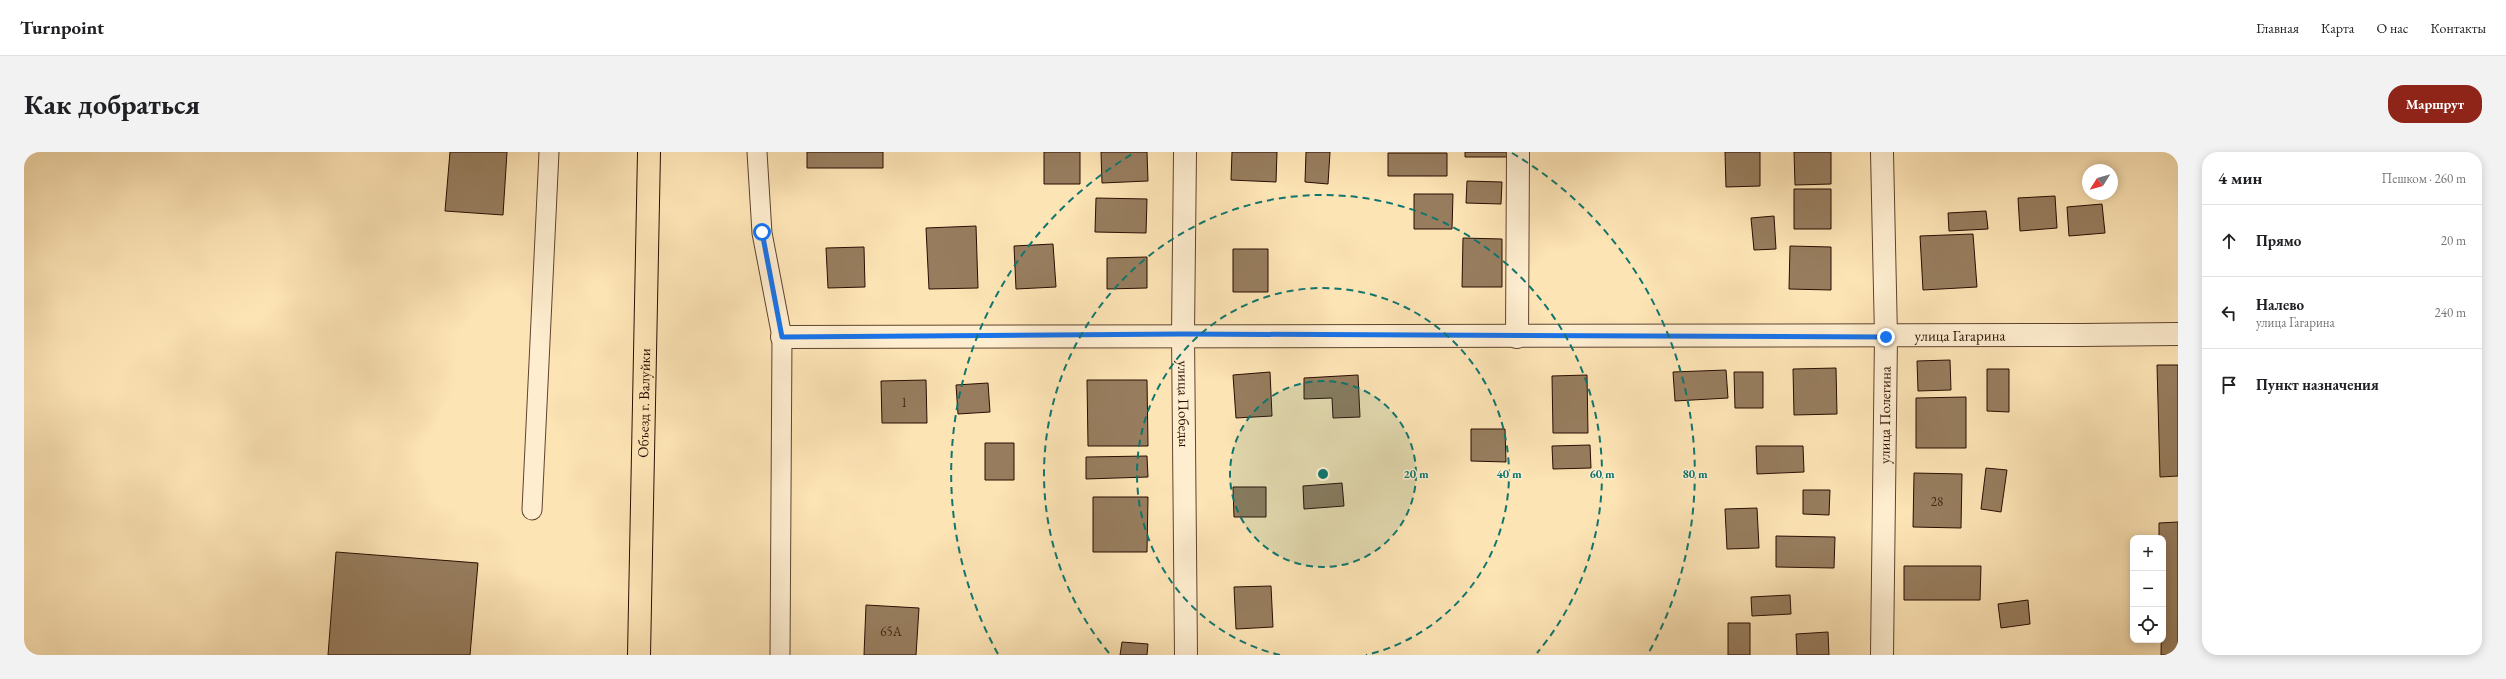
<!DOCTYPE html>
<html lang="ru">
<head>
<meta charset="utf-8">
<style>
  :root { --surface:#fff; --page:#f2f2f2; --text:#202124; --muted:#757577; --line:#e0e0e0; --accent:#8f2418 }
  body { margin:0; font-family:"EB Garamond",serif; background:var(--page); color:var(--text) }
  .controls { position:absolute; right:12px; bottom:12px; display:grid; overflow:hidden; border-radius:8px; box-shadow:0 2px 10px #0003 }
  .controls button { width:36px; height:36px; display:grid; place-items:center; padding:0; border:0; border-bottom:1px solid var(--line); background:var(--surface); color:var(--text); font:20px sans-serif }
  .compass { position:absolute; left:2058px; top:12px; width:36px; height:36px; border-radius:50%; background:var(--surface); box-shadow:0 2px 10px #0003; rotate:233deg }
  .stop { position:absolute; width:12px; height:12px; margin:-9px; border:3px solid #1a73e8; border-radius:50%; background:#fff }
  .stop.end { background:#1a73e8; border-color:#fff; box-shadow:0 1px 4px #0008 }
  .list { margin:0; padding:0; list-style:none }
  h2 { display:flex; justify-content:space-between; align-items:center; height:52px; margin:0; padding:0 16px; font-size:17px }
  h2 small { font-size:13px; font-weight:400; color:var(--muted) }
  .list li { display:grid; grid-template-columns:26px 1fr auto; gap:12px; align-items:center; box-sizing:border-box; height:72px; padding:0 16px; border-top:1px solid var(--line) }
  .list b { display:block; font-size:15px; white-space:nowrap }
  .list p { margin:0; font-size:13px; white-space:nowrap; color:var(--muted) }
  .list em { font-size:13px; font-style:normal; color:var(--muted) }
  .icon { flex:none; width:22px; height:22px; fill:none; stroke:currentColor; stroke-width:2; stroke-linecap:round; stroke-linejoin:round }
  .map { position:relative; flex:none; width:2154px; height:503px; overflow:hidden; border-radius:16px }
  header { display:flex; align-items:center; gap:24px; box-sizing:border-box; height:56px; padding:0 20px; background:var(--surface); border-bottom:1px solid var(--line) }
  header strong { font-size:19px }
  nav { display:flex; gap:22px; margin-inline-start:auto; font-size:14px }
  .intro { display:flex; align-items:center; justify-content:space-between; box-sizing:border-box; height:96px; padding:0 24px }
  h1 { margin:0; font-size:28px }
  .button { padding:10px 18px; border-radius:16px; background:var(--accent); color:#fff; font-size:14px; font-weight:700 }
  main { display:flex; gap:24px; padding:0 24px }
  aside { flex:1; background:var(--surface); border-radius:16px; box-shadow:0 2px 10px #0003 }
  .map>svg:first-child { display:block }
  .building { fill:#977d5e; stroke:#290d00 }
  .lines { fill:none; stroke-linecap:round; stroke-linejoin:round }
  .service-casing { stroke:#5e432d; stroke-width:21 }
  .minor-casing { stroke:#5e432d; stroke-width:24 }
  .primary-casing { stroke:#290d00; stroke-width:24 }
  .service { stroke:#feedcf; stroke-width:19 }
  .minor { stroke:#feedcf; stroke-width:22 }
  .primary { stroke:#fde4b5; stroke-width:22 }
  .route { stroke:#1a73e8; stroke-width:5 }
  .ring { fill:none; stroke:#0f766e; stroke-width:2; stroke-dasharray:7 5 }
  .labels { text-anchor:middle; stroke-width:3; stroke-linejoin:round; paint-order:stroke }
  .number-label { font-size:13px; fill:#442918 }
  .street-label { font-size:15px; fill:#290d00; stroke:#feedcf }
  .centre { fill:#0f766e; stroke:#feedcf; stroke-width:2 }
  .ring-label { font-size:12px; text-anchor:middle; font-weight:bold; fill:#0f766e; stroke:#feedcf; stroke-width:3; stroke-linejoin:round; paint-order:stroke }
</style>
</head>
<body>
<header>
<strong>Turnpoint</strong>
<nav><a>Главная</a><a>Карта</a><a>О нас</a><a>Контакты</a></nav>
</header>
<div class="intro"><h1>Как добраться</h1><a class="button">Маршрут</a></div>
<main>
<div class="map">
<svg width="2154" height="503" viewBox="0 0 2154 503">
  <rect width="100%" height="100%" fill="#fde4b5"/>
  <filter id="stains"><feTurbulence type="fractalNoise" baseFrequency=".005" numOctaves="4"/><feColorMatrix values="0 0 0 0 .2 0 0 0 0 .09 0 0 0 0 .02 0 0 0 .5 -.17"/></filter>
  <radialGradient id="worn" r=".72"><stop offset=".6" stop-color="#630" stop-opacity="0"/><stop offset="1" stop-color="#630" stop-opacity=".3"/></radialGradient>
  <path class="building" d="M426,0h57l-4,63 -58,-4z
    M783,0h76v16h-76z
    M1020,0h36v32h-36z
    M1077,0h46l1,29 -46,2z
    M1208,0h45l-1,30 -45,-2z
    M1282,0h24l-2,32 -23,-2z
    M1441,0h42v5h-42z
    M1701,0h35v34l-34,1z
    M1770,0h37v32l-36,1z
    M1364,1h59v23h-59z
    M1443,29l35,1 -1,22 -35,-1z
    M1770,37h37v40h-37z
    M1390,42h39l-1,35h-38z
    M2031,44l2,32 -37,3 -2,-33z
    M1072,46l51,1 -1,34 -51,-1z
    M2078,52l3,29 -36,3 -2,-29z
    M1962,59l2,18 -39,2 -1,-18z
    M1750,64l2,33 -22,1 -3,-32z
    M952,74l2,62 -49,1 -3,-61z
    M1949,82l4,53 -54,3 -3,-54z
    M1439,86l39,1v48h-40z
    M1029,92l3,43 -40,2 -2,-43z
    M1766,94l41,1v43l-42,-1z
    M840,95l1,40 -37,1 -2,-40z
    M1209,97h35v43h-35z
    M1123,105v31l-40,1v-31z
    M1926,208l1,30 -33,1 -1,-30z
    M2133,213h21v111l-18,1z
    M1812,216l1,46 -43,1 -1,-46z
    M1963,217h22v43l-22,-1z
    M1702,218l2,28 -53,3 -2,-29z
    M1246,220l2,44 -36,2 -3,-43z
    M1710,220h29v36h-28z
    M1334,223l2,42 -27,1 -1,-20 -28,1v-21z
    M1563,223l1,58h-35l-1,-57z
    M902,228l1,43h-45l-1,-42z
    M1063,228h60l1,66h-60z
    M964,231l2,29 -32,2 -2,-29z
    M1942,245v51h-50v-50z
    M1447,277h34l1,33 -35,-1z
    M961,291h29v37h-29z
    M1566,293l1,23 -38,1 -1,-23z
    M1732,294h47l1,26 -47,2z
    M1123,304l1,21 -62,2v-22z
    M1962,316l21,2 -6,42 -20,-3z
    M1890,321l48,1 -1,54 -48,-1z
    M1318,331l2,23 -40,3 -1,-23z
    M1209,335h33v30h-32z
    M1779,338h27l-1,25 -26,-1z
    M1069,345h55l-1,55h-54z
    M1733,356l2,40 -32,1 -2,-40z
    M2154,370v133h-17l2,-117h-4v-15z
    M1752,384l59,1 -1,31 -58,-1z
    M312,400l142,11 -8,92h-142z
    M1880,414h77l-1,34h-76z
    M1247,434l2,41 -37,2 -2,-42z
    M1766,443l1,19 -39,2 -1,-19z
    M2004,448l2,24 -29,4 -3,-24z
    M842,453l53,3 -3,47h-52z
    M1704,471h22v32h-22z
    M1804,480l1,23h-32l-1,-21z
    M1098,490l26,2 -1,11h-27z"/>
  <g class="lines">
    <defs>
      <path id="service" d="M733,0l5,81 20,104 -2,318
        M508,358l17,-358"/>
      <g id="minor">
        <path id="s1" d="M1161,0l-2,182 3,321"/>
        <path id="s2" d="M758,185c466,-3 931,2 1396,-3"/>
        <path d="M1493,185l1,-185"/>
        <path id="s3" d="M1858,503l4,-318 -4,-185"/>
      </g>
      <g id="primary">
        <path id="s4" d="M615,503l10,-503"/>
      </g>
    </defs>
    <use href="#service" class="service-casing"/>
    <use href="#minor" class="minor-casing"/>
    <use href="#primary" class="primary-casing"/>
    <use href="#service" class="service"/>
    <use href="#minor" class="minor"/>
    <use href="#primary" class="primary"/>
  </g>
  <g class="lines">
    <path class="route" d="M738,80l20,105 401,-3 703,3"/>
  </g>
  <circle cx="1299" cy="322" r="93" fill="#0f766e" fill-opacity=".12"/>
  <g class="ring">
    <circle cx="1299" cy="322" r="93"/>
    <path d="M1256 503A186 186 0 1 1 1342 503"/>
    <path d="M1085 501A279 279 0 1 1 1513 501"/>
    <path d="M974 502A372 372 0 0 1 1110 1M1488 1A372 372 0 0 1 1624 502"/>
  </g>
  <g class="labels">
    <g class="number-label">
      <text x="880" y="255">1</text>
      <text x="1913" y="354">28</text>
      <text x="867" y="484">65А</text>
    </g>
    <g class="street-label">
      <text dy="5" stroke="none"><textPath href="#s2" startOffset="1178">улица Гагарина</textPath></text>
      <text dy="5" stroke="none"><textPath href="#s1" startOffset="252">улица Победы</textPath></text>
      <text dy="5" stroke="none"><textPath href="#s4" startOffset="252">Объезд г. Валуйки</textPath></text>
      <text dy="5" stroke="none"><textPath href="#s3" startOffset="240">улица Полегина</textPath></text>
    </g>
  </g>
  <circle cx="1299" cy="322" r="6" class="centre"/>
  <g class="ring-label">
    <text x="1392" y="326">20 m</text>
    <text x="1485" y="326">40 m</text>
    <text x="1578" y="326">60 m</text>
    <text x="1671" y="326">80 m</text>
  </g>
  <rect width="100%" height="100%" filter="url(#stains)"/>
  <rect width="100%" height="100%" fill="url(#worn)"/>
</svg>
<div class="controls">
<button>+</button>
<button>−</button>
<button><svg class="icon" aria-label="locate" viewBox="0 0 24 24"><circle cx="12" cy="12" r="6"/><path d="M12 2v4M12 18v4M2 12h4M18 12h4"/></svg></button>
</div>
<svg class="compass" viewBox="-18 -18 36 36"><path d="M0-13l5 13h-10z" fill="#e53935"/><path d="M0 13l5-13h-10z" fill="#757577"/></svg>
<div class="stop" style="left:738px;top:80px"></div>
<div class="stop end" style="left:1862px;top:185px"></div>
</div>
<aside>
<h2>4 мин<small>Пешком · 260 m</small></h2>
<ul class="list">
<li><svg class="icon" aria-label="ahead" viewBox="0 0 24 24"><path d="M12 20V5M6 11l6-6 6 6"/></svg><div><b>Прямо</b></div><em>20 m</em></li>
<li><svg class="icon" aria-label="left" viewBox="0 0 24 24"><path d="M17 20v-9H6M10 6l-5 5 5 5"/></svg><div><b>Налево</b><p>улица Гагарина</p></div><em>240 m</em></li>
<li><svg class="icon" aria-label="arrive" viewBox="0 0 24 24"><path d="M6 21V4h12l-3 4 3 4H6"/></svg><div><b>Пункт назначения</b></div></li>
</ul>
</aside>
</main>
</body>
</html>
